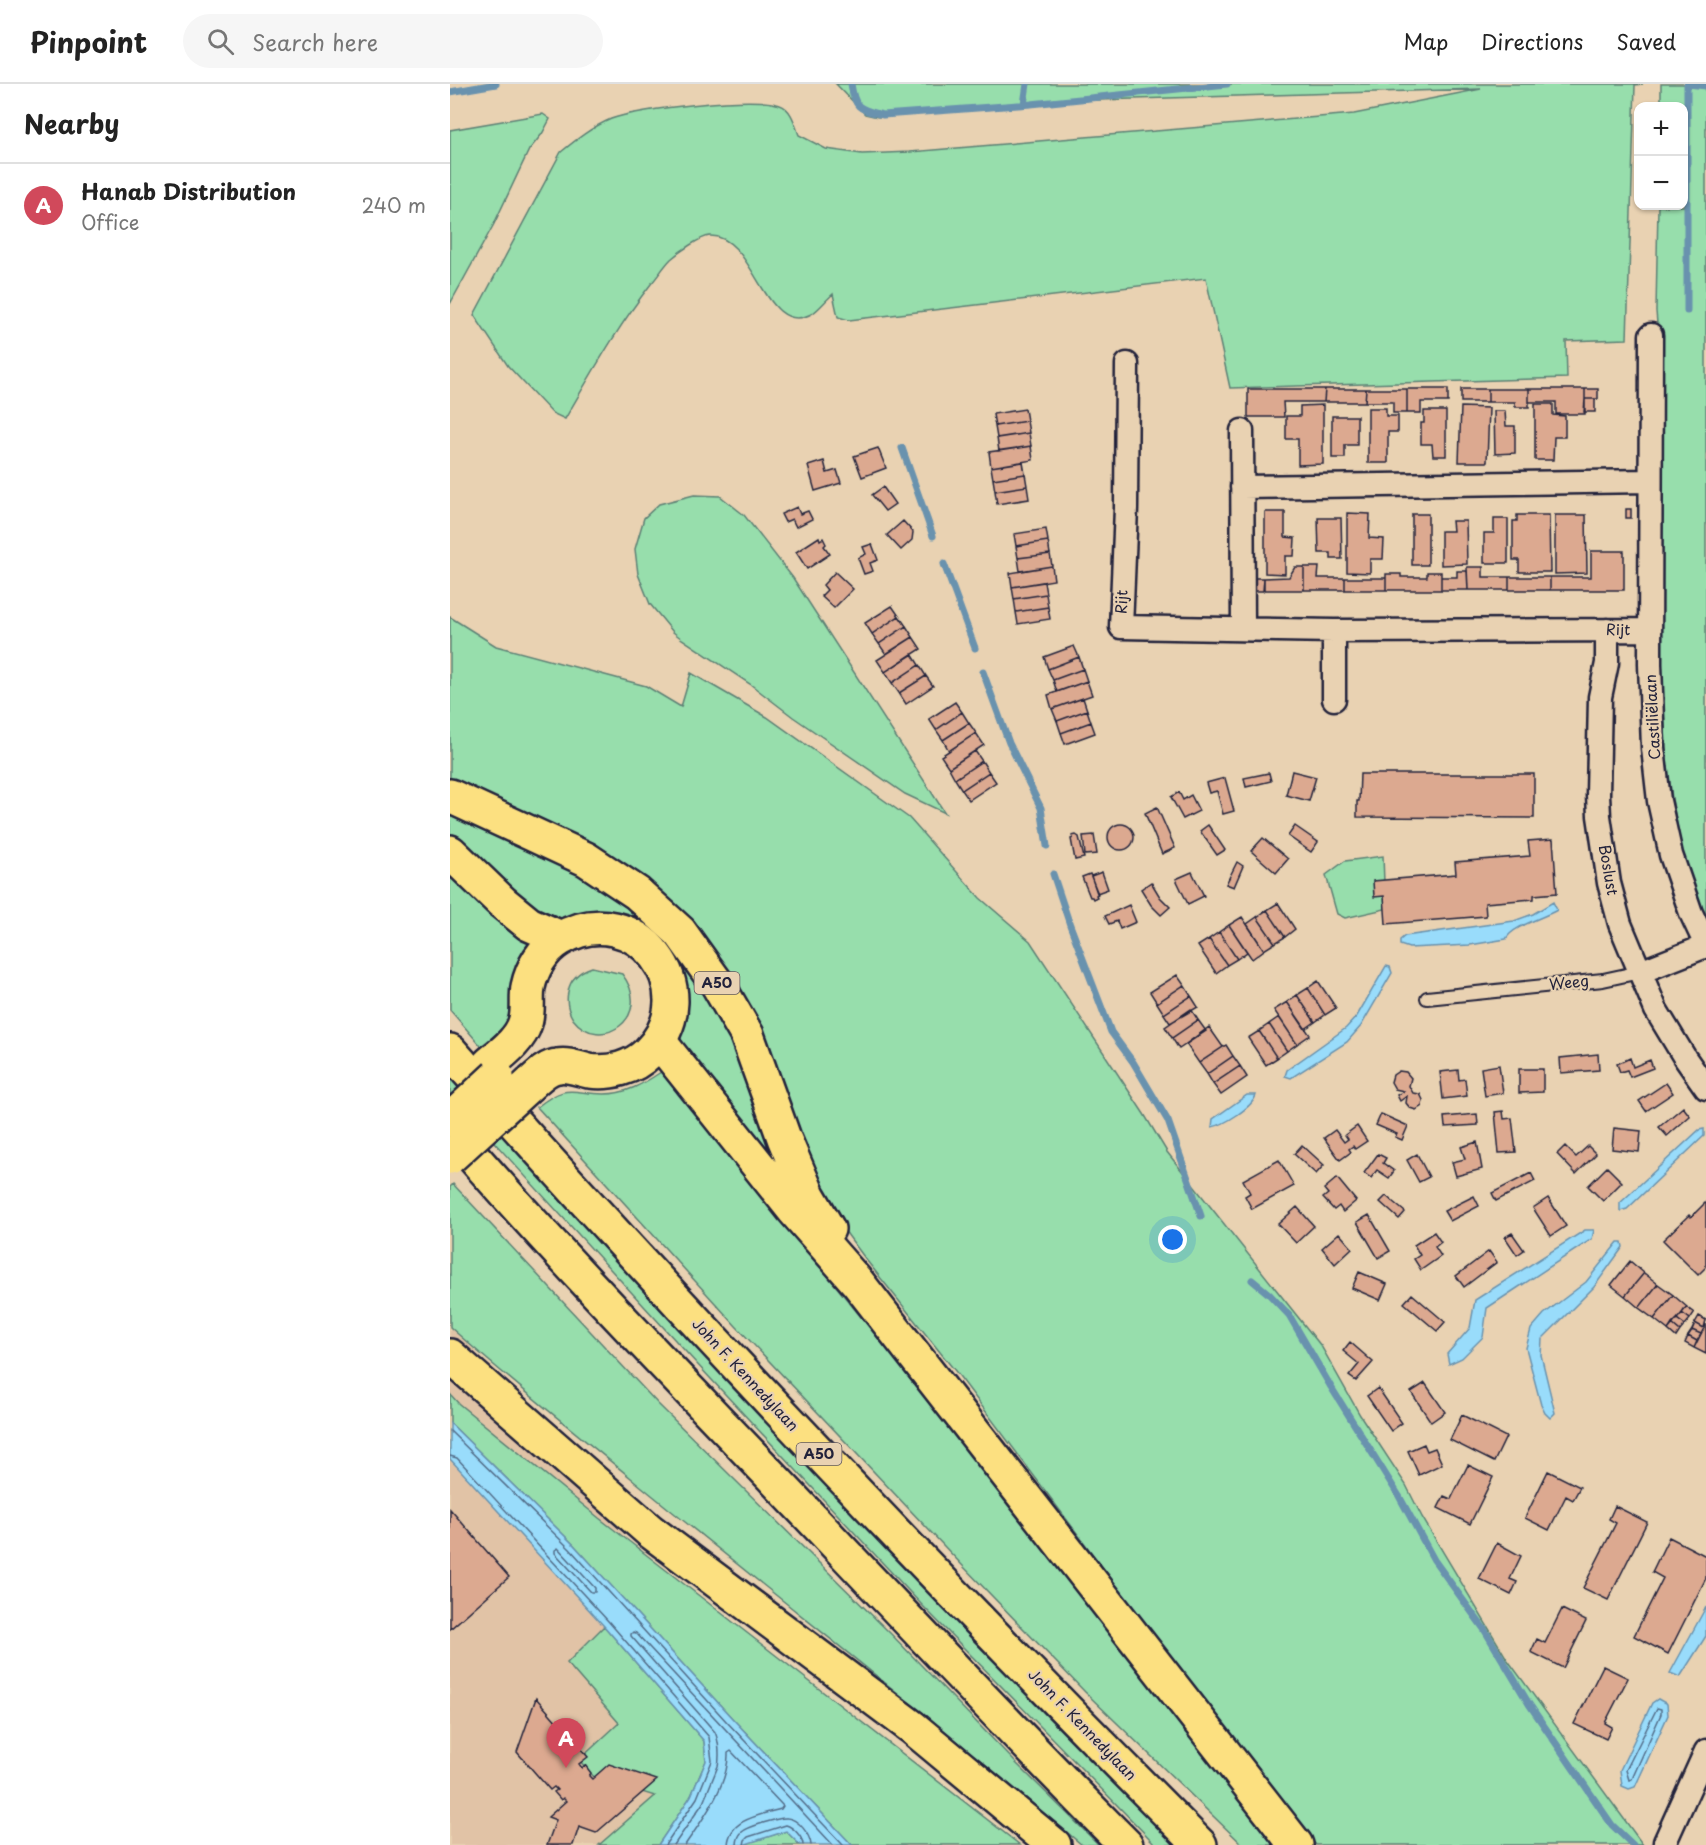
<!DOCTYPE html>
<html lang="en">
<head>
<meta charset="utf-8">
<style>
  :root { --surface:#fff; --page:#f6f6f6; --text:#222; --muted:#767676; --line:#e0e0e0; --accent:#d1495b }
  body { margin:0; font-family:"Playpen Sans",sans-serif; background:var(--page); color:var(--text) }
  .controls { position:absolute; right:18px; top:18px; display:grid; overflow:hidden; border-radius:12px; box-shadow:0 2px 4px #0004 }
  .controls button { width:54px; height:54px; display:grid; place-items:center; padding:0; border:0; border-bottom:2px solid var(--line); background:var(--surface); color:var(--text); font:30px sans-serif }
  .you { position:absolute; left:723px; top:1156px; width:21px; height:21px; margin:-15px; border:4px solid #fff; border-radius:50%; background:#1a73e8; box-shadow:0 0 0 9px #1a73e833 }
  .badge { display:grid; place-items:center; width:39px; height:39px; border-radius:50%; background:var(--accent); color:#fff; font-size:20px; font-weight:700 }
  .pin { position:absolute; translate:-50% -50px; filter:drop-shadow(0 2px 3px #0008) }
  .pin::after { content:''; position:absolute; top:32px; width:21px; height:18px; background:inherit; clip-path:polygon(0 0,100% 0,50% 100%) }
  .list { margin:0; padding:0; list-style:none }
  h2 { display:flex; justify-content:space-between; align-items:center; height:78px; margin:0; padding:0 24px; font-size:26px }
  h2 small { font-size:20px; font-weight:400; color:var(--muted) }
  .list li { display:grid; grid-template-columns:39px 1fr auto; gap:18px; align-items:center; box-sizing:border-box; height:84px; padding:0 24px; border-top:2px solid var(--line) }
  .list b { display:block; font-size:22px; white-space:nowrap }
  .list p { margin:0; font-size:20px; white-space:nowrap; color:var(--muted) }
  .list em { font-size:20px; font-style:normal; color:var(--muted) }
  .icon { flex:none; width:33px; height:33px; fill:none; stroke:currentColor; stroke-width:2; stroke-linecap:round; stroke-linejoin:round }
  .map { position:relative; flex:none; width:1256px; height:1761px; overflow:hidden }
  header { display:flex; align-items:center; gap:36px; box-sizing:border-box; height:84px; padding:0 30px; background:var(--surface); border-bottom:2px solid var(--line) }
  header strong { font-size:28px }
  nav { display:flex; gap:33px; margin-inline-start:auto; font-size:21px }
  .search { width:420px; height:54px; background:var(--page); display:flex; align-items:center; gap:15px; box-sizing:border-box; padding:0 21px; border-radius:33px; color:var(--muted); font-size:22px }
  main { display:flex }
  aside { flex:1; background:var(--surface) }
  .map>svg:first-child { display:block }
  .built { fill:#e1c3a6 }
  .green { fill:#97deac; stroke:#5c8074; stroke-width:1.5 }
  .water { fill:#99dcfb; stroke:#6992ae; stroke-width:1.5 }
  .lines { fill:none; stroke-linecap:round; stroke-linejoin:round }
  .shore { stroke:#526c88; stroke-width:1.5 }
  .stream { stroke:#6992ae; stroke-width:7 }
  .building { fill:#dca990; stroke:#22223b; stroke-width:1.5 }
  .service-casing { stroke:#22223b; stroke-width:16 }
  .minor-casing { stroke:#22223b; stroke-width:27 }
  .trunk-casing { stroke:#22223b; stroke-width:38 }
  .motorway-casing { stroke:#22223b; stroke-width:38 }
  .service { stroke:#e9d2b2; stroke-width:12 }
  .minor { stroke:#e9d2b2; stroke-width:22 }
  .trunk { stroke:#fce080; stroke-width:33 }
  .motorway { stroke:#fce080; stroke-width:33 }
  .trunk-bridge-casing { stroke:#22223b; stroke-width:38; stroke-linecap:butt }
  .trunk-bridge { stroke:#fce080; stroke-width:33 }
  .labels { text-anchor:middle; stroke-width:4.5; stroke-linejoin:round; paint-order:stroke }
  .shield { fill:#e9d2b2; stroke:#5e575f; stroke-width:1.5 }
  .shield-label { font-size:14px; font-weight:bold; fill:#22223b }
  .street-label { font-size:15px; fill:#22223b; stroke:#e9d2b2 }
</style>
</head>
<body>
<header>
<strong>Pinpoint</strong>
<div class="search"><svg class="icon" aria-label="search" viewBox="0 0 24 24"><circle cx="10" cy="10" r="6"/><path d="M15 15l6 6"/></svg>Search here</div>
<nav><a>Map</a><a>Directions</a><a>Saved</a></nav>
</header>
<main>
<aside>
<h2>Nearby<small></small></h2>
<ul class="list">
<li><span class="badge">A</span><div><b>Hanab Distribution</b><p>Office</p></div><em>240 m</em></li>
</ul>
</aside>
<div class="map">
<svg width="1256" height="1761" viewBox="0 0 1256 1761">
  <rect width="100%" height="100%" fill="#e9d2b2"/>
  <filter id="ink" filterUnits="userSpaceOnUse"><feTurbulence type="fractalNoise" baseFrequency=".0167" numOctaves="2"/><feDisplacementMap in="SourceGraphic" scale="12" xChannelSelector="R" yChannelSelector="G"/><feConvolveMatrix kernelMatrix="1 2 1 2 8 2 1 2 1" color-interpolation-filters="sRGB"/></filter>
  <g filter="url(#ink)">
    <path class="built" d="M0,1236l324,402 130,123h-454z"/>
    <path class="green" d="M386,0h807l-8,1 -8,254 -61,2 1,37 -337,10 -24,-110 -357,42 -11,-3 -5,-23c-7,6 -13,14 -20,19 -49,29 -57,-78 -103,-77 -10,1 -31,16 -39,23 -7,7 -13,17 -20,25 -33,42 -59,89 -86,135l-13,-6 -44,-47 -34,-51 87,-163c16,-13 31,-25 50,-33 25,-10 144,-24 169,-14 12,4 15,20 19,30l27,14 36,5 48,-2 444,-38 127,-25 -450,13 -153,15 -13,-3z
      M1211,0h45v835l-5,-9 -19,-59 -10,-52 -6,-50 -4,-85v-197l-2,-107 -4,-49 2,-105h26v-100h-23z
      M93,30l7,5 -8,15 -13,16 -35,74 -44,80v-174z
      M244,411l26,1 24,19 49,63 152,235 -40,-19 -112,-77 -43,-33 -68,-45 -9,-7 -23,-28 -12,-30 -3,-25 9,-31 15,-14z
      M0,533l46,29 150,40 35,21 10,-34 76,44 142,101 71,80 50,43 114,173 23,38 154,194 39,69 46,70 16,32 85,142 136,186h-327l-159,-205 -197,-263 -93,-116 -51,-69 -130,-268 -236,-138z
      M0,721l182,97 78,88 93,211 -116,-146 -6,-16 2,-60 -111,-55 -34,-6 -88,-79z
      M933,772l2,53 -40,9 -8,-4 -11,-39 19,-14z
      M0,777l81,82c-8,12 -15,24 -18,38 -2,14 0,30 -7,42 -6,10 -16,16 -25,23l-31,-36z
      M142,883l30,7c33,43 -22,80 -49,45 -5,-8 -7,-17 -5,-27 2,-13 12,-21 24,-25z
      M0,988l730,773h-24l-235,-241 -224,-240 -247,-270z
      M211,988c211,255 415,514 620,773h-38l-158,-153 -124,-128 -225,-238 -199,-219c31,-24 33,-14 67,-13 22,0 39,-10 57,-22z
      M3,1100l205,220 233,230 125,129 83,82h-17c-147,-125 -301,-244 -451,-367 -61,-50 -123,-99 -181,-151v-140z
      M0,1310l9,10 140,114 421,327h-168l-121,-128 -157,-172 -124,-122z
      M154,1542l100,115 2,20 -15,35 -33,49h-59l56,-49 -45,-14 -7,5 -24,-27 40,-37 -52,-60z
      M336,1747l14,14h-57l1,-1z"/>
    <path class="water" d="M1103,818l4,8c-14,8 -44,16 -51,29l-36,6 -61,3 -9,-3v-5l5,-4 109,-15 19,-7z
      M936,882l4,1 2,6 -31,53 -14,16 -56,36 -6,-2 2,-6 59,-42 11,-12z
      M797,1011h9c-3,12 -32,30 -44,32l1,-8z
      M1254,1045v7l-77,73 -7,2v-8l79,-73z
      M1135,1146h9l-2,9 -105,69 -4,29 -21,21 -13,6 -2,-10 23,-26 5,-28z
      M1168,1158h4l1,5 -29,40 -52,52 -1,16 14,58 -5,5 -5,-5 -4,-8 -15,-57 5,-19 13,-15 42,-32z
      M0,1339l124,122 157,172 121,128h-52l-14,-14 -43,14h-85l33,-49 15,-35 -2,-20 -100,-115 -154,-167z
      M1256,1523v29l-26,41 -10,-4z
      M1208,1615l9,5 1,11 -33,72 -6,2 -7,-3 -2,-16 32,-67z"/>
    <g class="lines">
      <path class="shore" d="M0,1347l120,118 156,172 117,124
        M0,1372l7,2 152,164 100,115 3,24 -15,37 -32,47
        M108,1464l37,40v4h-4l-36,-39v-3z
        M1207,1624l4,1v5l-29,65 -3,1 -3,-10z
        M224,1761l29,-42 15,-37c2,-10 1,-25 -3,-34l-84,-96v-2l2,-2 3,1 197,212
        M235,1761c17,-25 44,-60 43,-92l3,-2 52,55 -2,3c-21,6 -52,10 -53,36
        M287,1761c0,-5 1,-9 5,-13 5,-5 38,-15 45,-14 12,1 23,17 24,27
        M294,1761l1,-5 3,-3 38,-12c7,2 17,12 17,20"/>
      <path class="stream" d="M401,0c4,26 9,25 32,31l148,-11 196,-20
        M1238,0l18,2
        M0,8l46,-8
        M574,20l3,-20
        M1237,227v-227
        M452,364l31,88
        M494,480l31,84
        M533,588l26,71 32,65 6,38
        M603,790l17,51 41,107 22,30 35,59 33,95
        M802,1196l17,14 20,21 42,72 68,109 35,64 50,69 45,75 83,121 21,20"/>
    </g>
    <path class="building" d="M798,305h77l-1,13h-41l1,15h-36z
      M875,305h41l-1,13h-41z
      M916,305h41v24h-14v-11h-28z
      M957,305h41v13h-27v11h-14z
      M1011,305h27v13h-27z
      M1038,305h41v18h-14v-5h-27z
      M1079,305h56v25h-29v-12h-27z
      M1135,305h13v10h-13z
      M1135,315h10v13h-11z
      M1085,320h18v11l12,1v21h-11l-1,23h-18z
      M873,321v59l-25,1v-26h-12v-23h14v-10z
      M1011,323l28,1 -2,54h-28z
      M918,324h18v8h12v16h-10v31h-20z
      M575,325l2,12 -32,5 -2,-12z
      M974,327h22v45h-13l-1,-12h-11v-21h3z
      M1044,327h11l1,15h9v27l-20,1z
      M882,332h25v29h-12v13h-13z
      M577,337l2,12 -32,5 -2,-12z
      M579,349l2,13 -32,5 -2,-13z
      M581,362l2,14 -42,7 -2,-15z
      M428,364l8,20 -24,9 -8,-21z
      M374,377l3,12 10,-3 4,13 -26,8 -7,-25z
      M573,378l2,12 -32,5 -2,-12z
      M575,390l2,12 -32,5 -2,-12z
      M577,402l2,13 -32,5 -2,-13z
      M433,403l12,17 -10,7 -13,-16z
      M347,423l3,7 8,-3 4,8 -16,8 -4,-8 -7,3 -4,-8z
      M1176,425h5v9h-5z
      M815,428h20v25l10,1 -1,18h-9v18l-20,-1z
      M897,429l23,1 -1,24 15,1 -1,20h-13v14l-23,-1z
      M962,430h16v51h-16z
      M1067,431h32l1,57h-31v-12h-6v-39h4z
      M1105,431h31l1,58 -32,1z
      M868,434h23l1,41h-11v-6h-12z
      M1044,435h14v44h-24v-30h10z
      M453,437l10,11 -1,8 -11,10 -14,-15z
      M1002,437h14l1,43 -26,1v-34h12z
      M596,445l2,12 -32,5 -2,-12z
      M369,453l1,3 3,-2 3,6 -2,2 6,8 -23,15 -11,-17z
      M598,457l2,13 -32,4 -2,-12z
      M422,460l6,16 -8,3 3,8 -9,3 -6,-16 8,-4 -3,-7z
      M1141,467h33v39h-74v-13h41z
      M600,470l2,12 -32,5 -2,-13z
      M602,482l2,14 -42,7 -2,-14z
      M845,483h9v23h-40v-12l25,-1z
      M854,483h15l-1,11h27v12h-41z
      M1017,483h16v10h26v13h-41z
      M1007,487h10l1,19h-27v-13h16z
      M385,488l18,17 -19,19 -13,-12 6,-6 -4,-5z
      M977,488h14v18h-55v-16h15v3h26z
      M1059,493h41v13h-41z
      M796,494h18l-1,13h-17z
      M895,494h41v12h-41z
      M594,498l2,12 -32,5 -2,-12z
      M596,510l2,13 -32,5 -2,-13z
      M442,522l7,10 -27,18 -7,-11z
      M598,523l2,12 -32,5 -2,-12z
      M449,532l7,10 -27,18 -7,-10z
      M456,542l7,11 -27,17 -7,-10z
      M463,553l8,12 -36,23 -8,-12z
      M624,562l5,11 -31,12 -4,-12z
      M462,570l7,11 -27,18 -7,-11z
      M629,573l4,12 -30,11 -5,-11z
      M469,581l7,11 -27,17 -7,-10z
      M633,585l4,12 -30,11 -4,-12z
      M476,592l7,10 -27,18 -7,-11z
      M637,597l5,14 -40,14 -4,-14z
      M633,614l4,12 -30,11 -5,-12z
      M505,618l7,10 -26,18 -7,-11z
      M637,626l4,12 -30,11 -4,-12z
      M512,628l7,11 -26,17 -7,-10z
      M641,638l4,11 -30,11 -4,-11z
      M519,639l7,10 -27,18 -6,-11z
      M526,649l8,12 -35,23 -8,-12z
      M525,667l7,10 -27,18 -6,-11z
      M532,677l7,11 -27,18 -7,-11z
      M842,687l24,6 -7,24 -23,-6z
      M539,688l7,10 -27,18 -7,-10z
      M819,689l2,8 -25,6 -2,-9z
      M910,690h174v44l-177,-1v-16h2z
      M775,694l9,33 -11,3 -6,-23 -8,2 -3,-10z
      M729,708l4,8 8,-5 8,16 -16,8 -12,-22z
      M707,723l18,41 -13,6 -17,-41z
      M658 753a13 13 0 1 1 26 0a13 13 0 1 1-26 0Z
      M758,741l17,25 -8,5 -17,-24z
      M845,742l23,16 -7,10 -23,-16z
      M626,751l3,2 5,21 -9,2 -4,-21 2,-1 -1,-2z
      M644,751l3,19 -12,1 -2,-19z
      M813,754l25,21 -12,14 -25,-22z
      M1103,755l4,54 -23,2v4l-49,4 1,13 -100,8 -2,-28 -10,1 -1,-16 83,-7 -1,-12 75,-6 -2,-15z
      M787,778l6,4 -9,21 -8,-3z
      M652,788l6,17 -11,4 -6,-17z
      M742,788l12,24 -16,8 -12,-25z
      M640,790l8,20 -2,1 1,2 -4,2 -1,-2h-2l-8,-20z
      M701,798l9,15 10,10 -9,8 -10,-10 -10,-16z
      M828,819l17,26 -10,8 -18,-27z
      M679,821l7,17 -16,7 -3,-8 -8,3 -4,-8z
      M817,826l18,27 -10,6 -18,-26z
      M792,833l22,33 -12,9 -23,-34z
      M807,833l18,26 -11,7 -17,-26z
      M779,841l18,27 -10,7 -18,-27z
      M769,848l18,27 -10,6 -18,-26z
      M759,855l18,26 -11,8 -18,-27z
      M727,891l7,10 -27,18 -7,-11z
      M868,897l18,27 -11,7 -17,-27z
      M734,901l7,11 -27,18 -7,-11z
      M858,904l17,27 -10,7 -18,-27z
      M847,911l18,27 -10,7 -18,-27z
      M741,912l7,11 -28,16 -6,-9z
      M837,918l23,33 -13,9 -23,-34z
      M741,925l7,11 -26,18 -7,-11z
      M829,933l18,27 -10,7 -18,-27z
      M748,936l8,11 -27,18 -7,-11z
      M819,940l18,27 -10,7 -18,-27z
      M759,943l14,20 -24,16 -13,-19z
      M809,947l18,27 -11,7 -18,-27z
      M776,961l7,11 -26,18 -8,-11z
      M1148,970l1,16 -38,3 -1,-15z
      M783,972l7,10 -27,18 -6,-10z
      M1180,974l3,9 17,-7 3,8 -23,9 -3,-7 -7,2 -3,-8z
      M1049,981l4,28 -18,3 -4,-28z
      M790,982l7,11 -26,18 -8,-11z
      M1069,985h24v23l-24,1z
      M1008,986l1,10 6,-1 2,17 -24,3 -3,-27z
      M949,987l7,1 5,6 -2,8 4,7 7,1 3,6 -1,6 -6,4 -6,-2 -4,-5 1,-7 -7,5 -3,-6 7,-4 -9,-2 -4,-7 2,-7z
      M1216,999l7,10 -27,18 -7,-10z
      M1233,1023l7,9 -23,20 -8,-9z
      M1053,1027l1,8 8,-1 4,34 -17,1 -4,-41z
      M931,1030l27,12 -6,14 -7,-3 2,-3 -21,-9z
      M1027,1030l1,11 -33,2 -1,-10z
      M907,1042l10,15 -12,8 -2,-3 -4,3 2,3 -11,8 -16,-22 11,-8 9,12 4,-3 -3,-4z
      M1164,1044l27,3 -2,21 -27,-3z
      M1027,1058l5,27 -26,7 -4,-14 13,-3 -4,-12z
      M852,1061l22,20 -8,9 -22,-20z
      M1115,1062l11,11 12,-11 8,8 -20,20 -19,-20z
      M928,1070l8,4 -3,5 11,8 -5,7 -12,-8 -6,8 -7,-5z
      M967,1070l12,23 -10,5 -12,-22z
      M829,1076l15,26 -42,23 -7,-13 5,-3 -7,-13z
      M1157,1083l15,15 -19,19 -15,-15z
      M1081,1089l4,8 -39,20 -4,-8z
      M887,1094l19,23 -13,11 -4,-6 -5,4 -11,-12 5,-4 -4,-5z
      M936,1112l19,16 -6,7 -19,-17z
      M1024,1112l5,10 -29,15 -6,-10z
      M1098,1114l18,28 -15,10 -18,-28z
      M1256,1118v65l-8,8 -35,-35 26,-25 2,2z
      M847,1123l17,19 -18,17 -18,-19z
      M919,1131l21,36 -12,7 -21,-36z
      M984,1148l7,10 -6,5 6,9 -20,14 -7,-11 6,-4 -6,-10z
      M889,1149l13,15 -17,16 -13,-16z
      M1062,1149l12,17 -7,5 -12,-18z
      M1039,1167l8,11 -33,25 -8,-11z
      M1180,1177l14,12 -19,23 -14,-11z
      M909,1188l28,12 -7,16 -28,-12z
      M1194,1189l14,11 -19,24 -14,-12z
      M1208,1200l15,11 -19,24 -15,-11z
      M962,1210l33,28 -8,9 -33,-28z
      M1223,1211l14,12 -19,23 -14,-11z
      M1236,1223l8,6 -4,6 -8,-6z
      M1232,1229l8,6 -5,6 -8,-6z
      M1249,1232l7,4 -2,8 -9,-5z
      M1227,1235l8,6 -5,6 -8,-7z
      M1245,1239l9,5 -3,6 -9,-4z
      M1222,1240l8,7 -4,6 -8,-7z
      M1256,1240v30l-12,-6z
      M1242,1246l9,4 -4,7 -9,-5z
      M1238,1252l9,5 -3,7 -9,-5z
      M900,1258l23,20 -17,19 -7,-5 10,-12 -16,-13z
      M975,1299l20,29 -14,10 -20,-30z
      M928,1304l24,35 -11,8 -24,-35z
      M1012,1331l44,22 -12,25 -44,-22z
      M974,1360l3,7 8,-3 7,16 -23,11 -11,-24z
      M1018,1381l25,12 -23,47 -32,-16 6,-12 7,3z
      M1098,1387l32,16 -7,13 -7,-4 -17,34 -24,-12z
      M1165,1422l32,16 -39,78 -25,-12 33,-65 -7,-4z
      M0,1425l59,68 -59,52z
      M1219,1453l37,19v22l-38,76 -34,-18 29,-58 -11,-6z
      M1047,1459l24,13 -11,23 7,3 -6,13 -32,-16z
      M1112,1525l24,12 -23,47 -32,-16 6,-13 8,4z
      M1153,1582l25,12 -23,45 7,4 -6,12 -32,-15z
      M86,1614l52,59 -9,7 3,4 3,-3 6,8 -2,3 3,3 17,-15 48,16 -61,53 -17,-6 -6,18h-26l9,-25 -8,-3 18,-16 -3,-3 -2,2 -7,-8 3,-2 -3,-3 -4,3 -33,-38z"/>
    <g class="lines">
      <defs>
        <path id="service" d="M977,914l176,-18 37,-8"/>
        <path id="minor" d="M1201,251l-1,329 3,84 6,53 12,54 20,58 15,32
          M677,280l-1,144 -5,119 213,4 316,-1
          M792,347l1,198
          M792,403l408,-6
          M1157,546v33l-7,34 -2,98 1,21 10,67 11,41 36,86 29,48 21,30
          M884,547v68
          M1190,888l66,-26
          M1216,1761l-1,-3 41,-91"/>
        <path id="trunk" d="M0,768l52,50 27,22 32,14
          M39,980c13,-11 31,-24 36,-41 4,-11 1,-24 3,-36 4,-19 15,-38 32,-48 75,-45 150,52 88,114 -15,15 -38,21 -59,18 -10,-2 -21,-7 -31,-5 -11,1 -19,10 -27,17"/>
        <path id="motorway" d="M0,712l136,63 51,34 43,39 38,53 29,50 37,103 24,57 20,34
          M209,957l134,168 65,74 438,562
          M0,967c242,272 493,536 750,794
          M0,1046c104,121 216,236 326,351 116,122 231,245 350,364
          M0,1272l200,175 262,196 142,118"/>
      </defs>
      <use href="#service" class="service-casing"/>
      <use href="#minor" class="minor-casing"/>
      <use href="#trunk" class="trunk-casing"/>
      <use href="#motorway" class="motorway-casing"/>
      <use href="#service" class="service"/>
      <use href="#minor" class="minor"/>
      <use href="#trunk" class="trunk"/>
      <use href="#motorway" class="motorway"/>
      <defs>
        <path id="trunk-bridge" d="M0,1036l47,-44
          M0,1073l81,-74"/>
      </defs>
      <use href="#trunk-bridge" class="trunk-bridge-casing"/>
      <use href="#trunk-bridge" class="trunk-bridge"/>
    </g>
  </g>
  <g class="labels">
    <g class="shield">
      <rect x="244.5" y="888" width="45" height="22" rx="4.5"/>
      <rect x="346.5" y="1359" width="45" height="22" rx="4.5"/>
    </g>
    <g class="shield-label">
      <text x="267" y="904">A50</text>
      <text x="369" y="1375">A50</text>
    </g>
    <g class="street-label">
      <text transform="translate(672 518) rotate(-88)" y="5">Rijt</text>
      <text x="1168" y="551">Rijt</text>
      <text transform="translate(1203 633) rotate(-93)" y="5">Castiliëlaan</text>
      <text transform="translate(1158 786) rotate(80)" y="5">Boslust</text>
      <text transform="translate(1119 899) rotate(-6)" y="5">Weeg</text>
      <text transform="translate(295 1291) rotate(47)" y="5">John F. Kennedylaan</text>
      <text transform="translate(632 1641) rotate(46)" y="5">John F. Kennedylaan</text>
    </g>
  </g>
</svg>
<div class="controls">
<button>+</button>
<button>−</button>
</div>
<div class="you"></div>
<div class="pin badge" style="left:116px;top:1684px">A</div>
</div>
</main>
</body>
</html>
